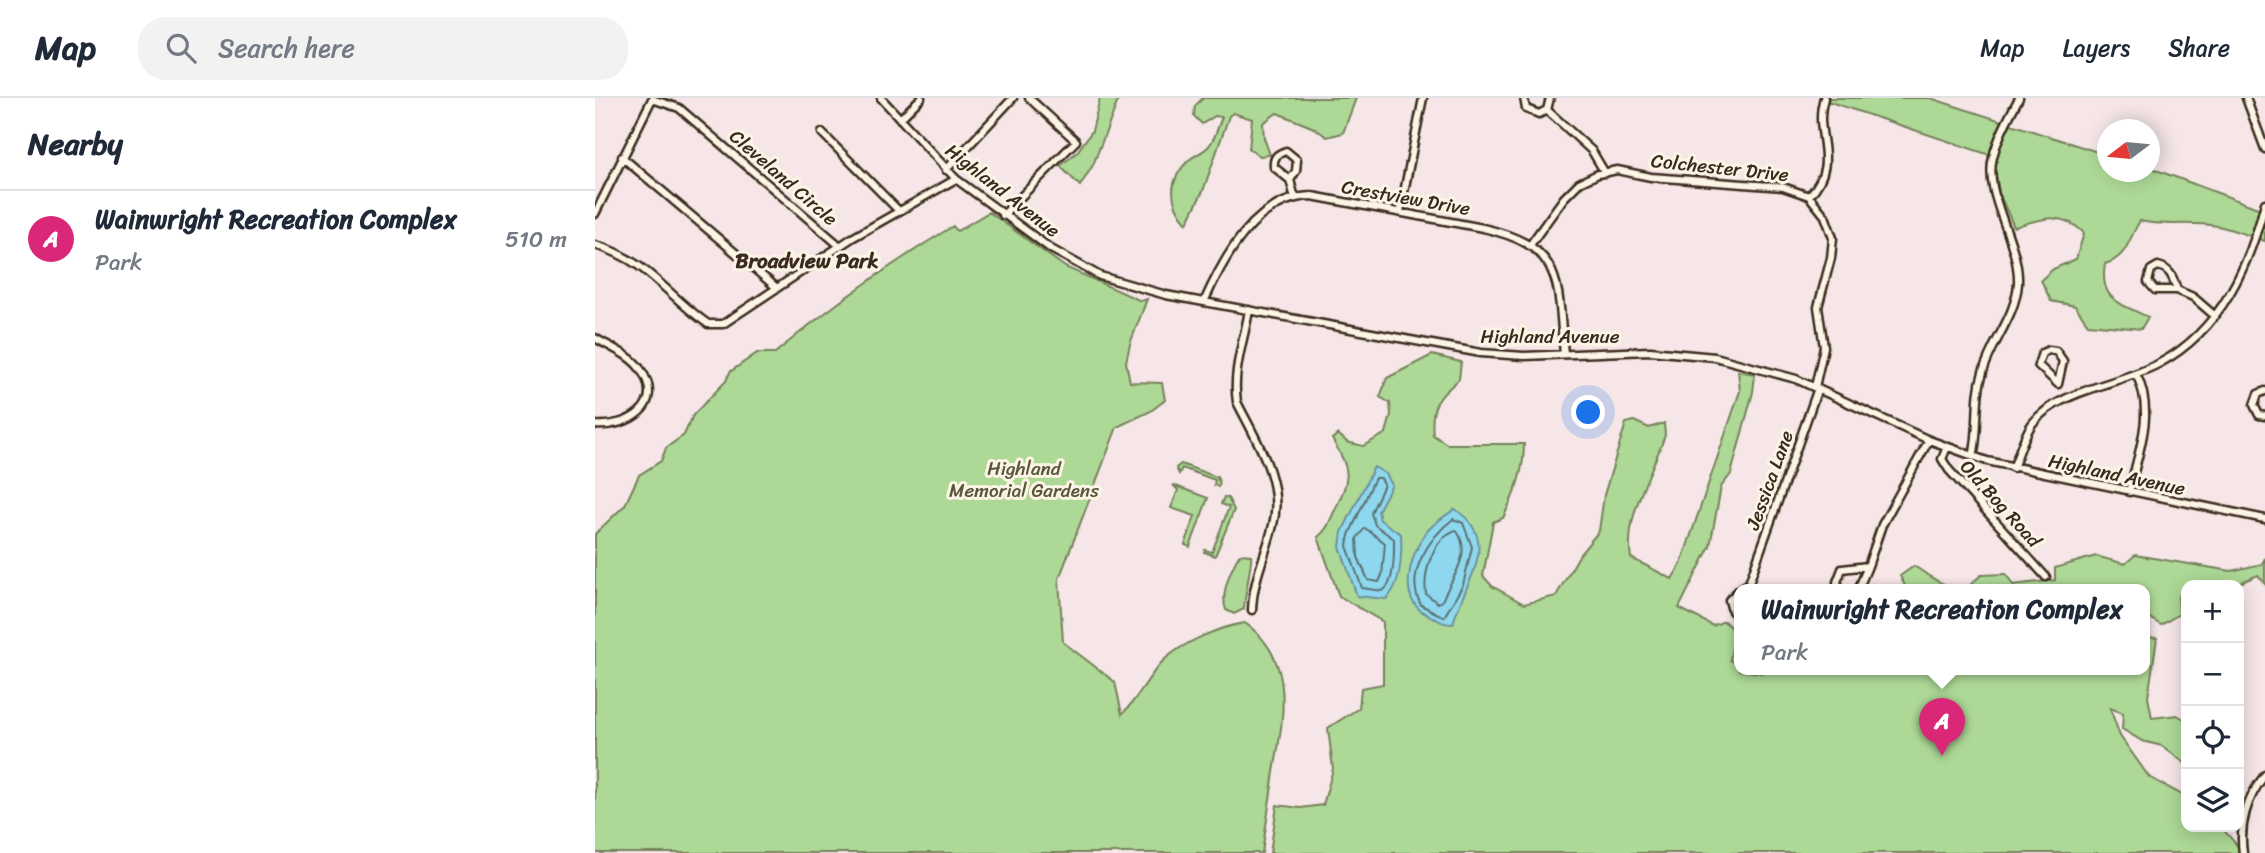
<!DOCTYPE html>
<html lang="en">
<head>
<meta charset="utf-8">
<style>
  :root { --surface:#fff; --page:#f2f2f3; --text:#1f2937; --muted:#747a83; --line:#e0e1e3; --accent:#db2777 }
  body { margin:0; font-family:Sriracha,sans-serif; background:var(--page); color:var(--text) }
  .controls { position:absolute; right:21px; bottom:21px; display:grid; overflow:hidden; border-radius:14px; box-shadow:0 4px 18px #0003 }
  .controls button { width:63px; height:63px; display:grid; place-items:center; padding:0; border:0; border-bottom:2px solid var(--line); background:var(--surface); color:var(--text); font:35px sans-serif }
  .compass { position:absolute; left:1502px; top:21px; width:63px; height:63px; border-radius:50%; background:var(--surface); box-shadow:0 4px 18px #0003; rotate:254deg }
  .you { position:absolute; left:994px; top:315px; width:24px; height:24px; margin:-18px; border:5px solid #fff; border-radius:50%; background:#1a73e8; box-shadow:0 0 0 10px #1a73e833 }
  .badge { display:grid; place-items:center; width:46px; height:46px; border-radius:50%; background:var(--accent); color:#fff; font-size:23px; font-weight:700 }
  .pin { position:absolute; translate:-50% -58px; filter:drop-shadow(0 2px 4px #0008) }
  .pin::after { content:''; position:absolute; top:37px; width:24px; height:21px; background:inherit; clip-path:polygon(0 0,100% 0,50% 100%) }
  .popup { position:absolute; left:1139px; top:486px; width:416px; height:91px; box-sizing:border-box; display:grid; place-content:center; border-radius:14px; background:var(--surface); filter:drop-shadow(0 2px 5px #0005); font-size:23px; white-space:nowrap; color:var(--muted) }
  .popup b { font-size:26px; color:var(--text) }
  .popup::after { content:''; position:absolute; left:50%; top:100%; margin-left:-14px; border:14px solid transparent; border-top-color:var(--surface) }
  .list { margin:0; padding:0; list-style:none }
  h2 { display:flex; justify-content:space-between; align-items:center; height:91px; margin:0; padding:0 28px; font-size:30px }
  h2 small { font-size:23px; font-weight:400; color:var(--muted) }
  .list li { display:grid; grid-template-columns:46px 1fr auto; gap:21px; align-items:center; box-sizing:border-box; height:98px; padding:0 28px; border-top:2px solid var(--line) }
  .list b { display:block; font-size:26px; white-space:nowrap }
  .list p { margin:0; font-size:23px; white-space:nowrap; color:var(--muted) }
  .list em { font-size:23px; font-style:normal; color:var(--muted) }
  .icon { flex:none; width:38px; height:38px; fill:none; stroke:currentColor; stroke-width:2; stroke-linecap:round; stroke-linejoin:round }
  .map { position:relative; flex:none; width:1670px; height:755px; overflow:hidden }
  header { display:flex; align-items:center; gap:42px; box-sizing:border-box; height:98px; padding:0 35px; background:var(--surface); border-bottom:2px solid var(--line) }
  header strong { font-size:33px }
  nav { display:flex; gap:38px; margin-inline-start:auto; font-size:24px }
  .search { width:490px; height:63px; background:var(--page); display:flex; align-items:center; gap:18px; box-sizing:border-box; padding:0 24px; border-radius:28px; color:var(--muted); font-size:26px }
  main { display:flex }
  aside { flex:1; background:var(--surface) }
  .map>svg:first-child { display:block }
  .green { fill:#add896; stroke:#74815a; stroke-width:2 }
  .water { fill:#8ed8ef; stroke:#6d929b; stroke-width:2 }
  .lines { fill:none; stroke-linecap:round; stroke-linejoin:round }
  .shore { stroke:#5c7072; stroke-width:2 }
  .minor-casing { stroke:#3b2a1e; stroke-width:11 }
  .minor { stroke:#fcf5e5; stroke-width:6 }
  .labels { text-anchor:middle; stroke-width:6; stroke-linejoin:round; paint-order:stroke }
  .street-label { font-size:19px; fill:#3b2a1e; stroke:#fcf5e5 }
  .park-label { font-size:19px; fill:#58563c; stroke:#fcf5e5 }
  .neighbourhood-label { font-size:21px; font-weight:bold; fill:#3b2a1e; stroke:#fcf5e5 }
</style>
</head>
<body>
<header>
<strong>Map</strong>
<div class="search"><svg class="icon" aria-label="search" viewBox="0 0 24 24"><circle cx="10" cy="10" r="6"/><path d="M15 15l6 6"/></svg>Search here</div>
<nav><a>Map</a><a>Layers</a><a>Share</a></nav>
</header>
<main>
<aside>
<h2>Nearby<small></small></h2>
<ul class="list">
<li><span class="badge">A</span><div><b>Wainwright Recreation Complex</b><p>Park</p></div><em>510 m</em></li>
</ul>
</aside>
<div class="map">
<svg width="1670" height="755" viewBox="0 0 1670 755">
  <rect width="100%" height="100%" fill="#f6e6e8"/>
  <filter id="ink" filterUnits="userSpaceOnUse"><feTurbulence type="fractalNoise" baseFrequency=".0143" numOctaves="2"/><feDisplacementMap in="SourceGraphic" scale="14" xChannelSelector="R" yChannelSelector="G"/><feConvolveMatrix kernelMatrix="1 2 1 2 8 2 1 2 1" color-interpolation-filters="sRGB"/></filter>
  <g filter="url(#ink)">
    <path class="green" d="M505,0h19l-26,67 -13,21 -20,-20 17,-14 15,-21z
      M608,0h153l-13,35 -16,4 -13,-9 -37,-15 -14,10 1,15 6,17 -10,1 -11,-7 3,-30 -19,-6 -4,3 -26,75 -16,32c-19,-21 -19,-43 2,-63 7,-6 18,-9 22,-17 5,-7 7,-17 11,-26l-7,-1 -13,8 -8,-8 1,-10z
      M1223,0h112l177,57v17h42l1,-5 9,4 104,39 2,-6v37c-16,-5 -32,-12 -48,-15 -26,-5 -52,1 -77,-5 -12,18 -12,36 -35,43 -6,36 14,39 43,53l-7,12 -53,-5 -13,-18 -24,-5 -10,-21 12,-11 23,-10 8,-26c-23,-23 -42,-14 -70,-6l-15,-34 -6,-37z
      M394,114l76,55 76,34 6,-2 -17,45 -4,18 4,20 32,1 3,17 -14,11 -34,16 -58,152 4,63 52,40 7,32c16,-15 25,-36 40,-52 19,-19 57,-35 83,-39 52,37 38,95 29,149 -4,27 -8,54 -12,81h-667v-319l30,-29 14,-30 22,-14 5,-13 18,-13 9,-20 33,-34 4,-9 27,-19h18c57,-48 114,-88 178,-127l4,5z
      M837,257l29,7 -2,17c-22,20 -29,26 -26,56l14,9h77c0,28 -9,49 -21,74l-10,4 -10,54 9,10 32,18 32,-8 24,-42 19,-23 5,-36 22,-72 8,-2 15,7 15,-5 1,12c-13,39 -41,80 -34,123l41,21 9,-15 59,-173 -2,-20 17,3 -2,18 -22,82 -10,13 -11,59 -31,62 34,18 11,-5 11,11 -5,28 9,6v4l23,3 2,-3h381v-33l12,1 -9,59 4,21 25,-3 9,5v44l-24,-18 -20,-5 -20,-12 1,-16 -13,-5 10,28 29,41 37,20v30h35l23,26h-974l7,-48 23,3 23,-3 10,-36 -5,-41 31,-20 2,-20 22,-4v-62l-44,-26 -21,-59c11,-9 11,-16 17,-27 16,-35 16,-38 -3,-71l6,-5 9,8 16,4 23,-13 5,-18 -1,-12 -10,-6 7,-19z
      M586,366l36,13 3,7 -2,3 -4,-2 1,-5 -33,-12 -3,6 -3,-6z
      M578,387l35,13 -18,49 -5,-2 10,-29 -24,-8 7,-18z
      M629,399l4,1 6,12 -19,46 -11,-4 1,-2 7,2 17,-45 -8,-3z
      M645,456l11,1c2,3 -7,43 -7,54l-10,5 -8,-4c-6,-16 5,-42 14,-56z
      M1540,457l96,16 31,-7 3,-6v26l-7,-9 -23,10h-49v7l-8,4 1,18 -18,11 -16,-10v-25h-238l-7,-14 14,-10c19,12 29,22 53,22l14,-13 25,-1 7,11 42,-5v-12l41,-12 29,8z"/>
    <path class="water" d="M779,369l12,7 6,11 -14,26 2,9 21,14c1,20 1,51 -15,65l-29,-3 -17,-49 2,-15z
      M860,411c49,33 8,74 -2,115 -12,0 -14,-4 -25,-9 -31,-14 -19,-57 -3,-81 7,-10 20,-18 30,-25z"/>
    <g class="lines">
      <path class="shore" d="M780,380h6l3,7 -13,28 4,12 19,14c0,15 1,44 -11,52l-21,-3 -15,-42 2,-11z
        M858,421l10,4 9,24 -9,38 -19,32 -23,-12c-17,-31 8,-67 32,-86z
        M770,430l20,15 -3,32 -3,7 -11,-2 -10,-23 -1,-19z
        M861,432c18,24 -5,48 -14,71l-4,2 -12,-9c-3,-22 7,-56 30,-64z"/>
      <defs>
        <path id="minor" d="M286,0l75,81 95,70 49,27 66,19 315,58 43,3 126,-5 65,6 81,22 133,61 58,21 278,58
          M929,0l2,11 13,5 8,-4 3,-12
          M1651,0l19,51
          M952,12l45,41 13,22
          M305,21l21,-21
          M227,35l77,78
          M27,59l155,131
          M351,72l67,-72
          M695,82l6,-9 1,-11 -11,-9c-9,3 -13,6 -12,16l16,13 5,18
          M1214,98c33,-35 3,-61 15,-98
          M805,114l23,-114
          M0,116l57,-115 27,9 161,138
          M408,117l73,-74 -47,-43
          M0,147c53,15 72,51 113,79h15l129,-86 104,-59
          M935,147l34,-47 15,-15 19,-9 19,-4 34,7 132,10 26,9 16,20 8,22 -2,20 -13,49 6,40 -9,40
          M1563,168c13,3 15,12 19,24h-22l-7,-8 3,-12z
          M1582,192l16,7 22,19
          M609,204c20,-45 52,-105 108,-106l171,32c83,19 74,55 81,126
          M654,212c-5,31 -17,61 -12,92 19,38 47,80 36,123 -7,30 -20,54 -21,85
          M0,240c15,9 36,17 46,32 25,36 -14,58 -46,55
          M1454,252l7,1 7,10 -5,23 -20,-19 4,-12z
          M1670,293l-7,3 -4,11 5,10 6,1
          M1352,349l-5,12 7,11 97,107
          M1378,359c7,-28 1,-57 10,-85 9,-31 33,-56 35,-89 2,-41 -35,-88 -25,-126 5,-20 16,-40 26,-59
          M1418,370c6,-14 10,-31 19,-44 25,-34 90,-40 128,-61 61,-33 89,-97 105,-160
          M1534,394c9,-39 27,-80 7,-118
          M1273,468l14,-41 47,-85
          M1154,485l69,-195
          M1144,492l-10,10 3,11 7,4
          M1144,492l10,-7 4,7
          M1246,492l-4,-8 5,-13 26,-3 -10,24
          M1648,755c-4,-28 4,-56 22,-78"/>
      </defs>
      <use href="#minor" class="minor-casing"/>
      <use href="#minor" class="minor"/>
    </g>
  </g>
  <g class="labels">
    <g class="street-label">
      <text transform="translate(1125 69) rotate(6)" y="7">Colchester Drive</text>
      <text transform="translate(189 79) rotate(41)" y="7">Cleveland Circle</text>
      <text transform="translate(408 92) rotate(38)" y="7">Highland Avenue</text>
      <text transform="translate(811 99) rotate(10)" y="7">Crestview Drive</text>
      <text x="955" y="245">Highland Avenue</text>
      <text transform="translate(1522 376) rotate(12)" y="7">Highland Avenue</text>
      <text transform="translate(1174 382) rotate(-70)" y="7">Jessica Lane</text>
      <text transform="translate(1406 405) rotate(48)" y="7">Old Bog Road</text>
    </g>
    <g class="park-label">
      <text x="429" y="377">Highland<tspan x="429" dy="22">Memorial Gardens</tspan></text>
    </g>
    <g class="neighbourhood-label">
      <text x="212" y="170">Broadview Park</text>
    </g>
  </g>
</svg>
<div class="controls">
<button>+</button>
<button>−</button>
<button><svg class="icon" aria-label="locate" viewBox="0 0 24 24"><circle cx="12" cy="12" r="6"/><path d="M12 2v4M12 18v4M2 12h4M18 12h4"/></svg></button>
<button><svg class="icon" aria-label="layers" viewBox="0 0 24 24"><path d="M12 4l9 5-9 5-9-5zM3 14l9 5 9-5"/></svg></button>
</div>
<svg class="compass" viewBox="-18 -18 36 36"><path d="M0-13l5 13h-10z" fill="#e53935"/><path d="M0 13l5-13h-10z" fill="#747a83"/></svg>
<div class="you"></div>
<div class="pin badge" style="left:1347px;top:658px">A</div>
<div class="popup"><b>Wainwright Recreation Complex</b>Park</div>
</div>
</main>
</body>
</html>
